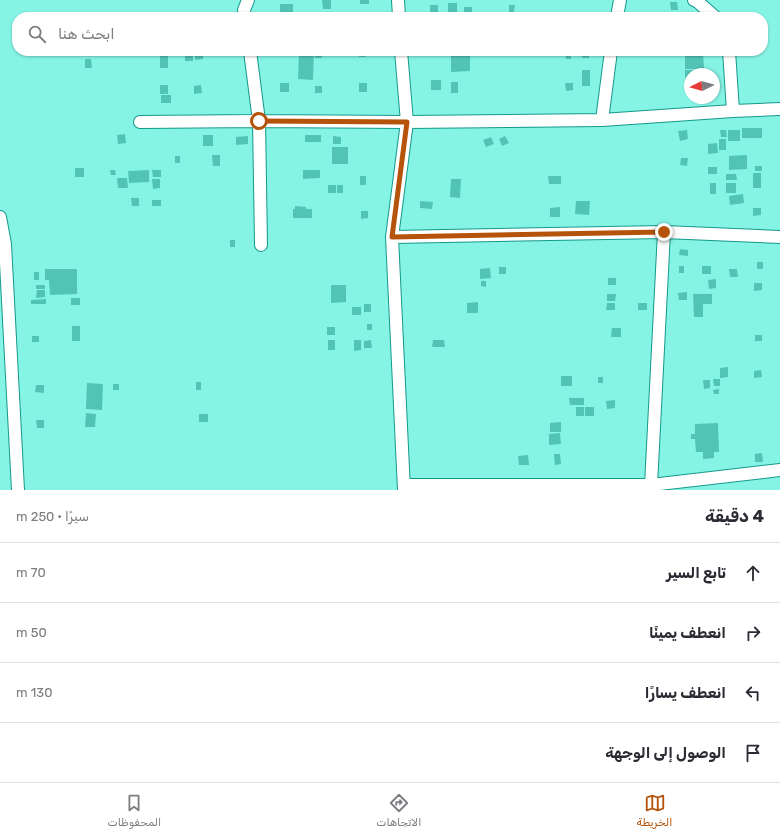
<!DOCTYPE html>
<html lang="ar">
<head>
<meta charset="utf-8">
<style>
  :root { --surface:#fff; --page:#f7f7f7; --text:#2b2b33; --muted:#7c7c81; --line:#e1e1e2; --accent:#b45309 }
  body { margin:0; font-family:Rubik,"Noto Sans Arabic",sans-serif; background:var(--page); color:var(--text); direction:rtl }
  .compass { position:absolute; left:684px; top:68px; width:36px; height:36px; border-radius:50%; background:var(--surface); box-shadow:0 1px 3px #0004; rotate:265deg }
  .stop { position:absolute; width:12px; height:12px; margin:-9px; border:3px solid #b45309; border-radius:50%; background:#fff }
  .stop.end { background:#b45309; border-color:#fff; box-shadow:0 1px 4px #0008 }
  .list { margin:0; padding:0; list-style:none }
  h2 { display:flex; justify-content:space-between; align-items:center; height:52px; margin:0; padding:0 16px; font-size:17px }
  h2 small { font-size:13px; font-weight:400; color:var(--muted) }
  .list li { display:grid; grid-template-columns:26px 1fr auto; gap:12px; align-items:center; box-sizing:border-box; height:60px; padding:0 16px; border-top:1px solid var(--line) }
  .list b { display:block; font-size:15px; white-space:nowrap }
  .list em { font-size:13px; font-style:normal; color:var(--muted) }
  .icon { flex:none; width:22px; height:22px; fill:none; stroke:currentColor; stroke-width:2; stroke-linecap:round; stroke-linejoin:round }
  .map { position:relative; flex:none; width:780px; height:490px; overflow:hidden; direction:ltr }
  .search { position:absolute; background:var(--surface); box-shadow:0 1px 3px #0004; left:12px; right:12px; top:12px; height:44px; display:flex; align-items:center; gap:10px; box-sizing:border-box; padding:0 14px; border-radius:16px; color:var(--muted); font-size:15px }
  .sheet { height:292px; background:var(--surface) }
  nav { display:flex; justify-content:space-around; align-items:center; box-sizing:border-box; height:56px; border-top:1px solid var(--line); background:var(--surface); font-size:11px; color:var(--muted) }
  nav a { display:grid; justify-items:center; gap:2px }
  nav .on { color:var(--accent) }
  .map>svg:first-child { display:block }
  .building { fill:#52c4b7 }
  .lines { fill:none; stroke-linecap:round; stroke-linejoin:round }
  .street-casing { stroke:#15988c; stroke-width:14 }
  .street { stroke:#fff; stroke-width:12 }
  .route { stroke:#b45309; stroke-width:5 }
</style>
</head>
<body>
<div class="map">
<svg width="780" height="490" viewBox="0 0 780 490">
  <rect width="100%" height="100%" fill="#85f4e5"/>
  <path class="building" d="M322,0h9v9h-8z
    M360,0h9v4h-9z
    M670,2h7l1,8h-7z
    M448,3h9v9h-9z
    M280,4h13v8h-13z
    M430,5h8v7h-8z
    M509,5h6l-1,7h-5z
    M464,7h8v8h-8z
    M160,51l8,1v16h-8z
    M299,51h15l-1,29 -15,-1z
    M315,51h7v7h-7z
    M359,51h7v6h-7z
    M566,51h5v8h-5z
    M582,51h7v7h-7z
    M685,51h18l1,18h-19z
    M705,51h8v4l-7,1z
    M185,52h8v9h-8z
    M203,52v7l-8,1v-7z
    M451,56h19v15l-19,1z
    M85,59h6l1,9h-7z
    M582,70h8v16h-8z
    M685,70h16v4h-11v4h-5z
    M431,80h10v10h-10z
    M451,82h7v11h-7z
    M280,83h9v9h-9z
    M359,83h8v9h-8z
    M565,83h8v7l-7,1z
    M160,85h8v9h-8z
    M201,85l1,8 -8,1v-8z
    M315,86h7v7h-7z
    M161,95h10v8h-10z
    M742,128h20v10h-20z
    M687,130l1,9 -8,2 -2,-10z
    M720,130h6l1,7h-6z
    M728,130h12v11h-12z
    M125,134l1,9 -8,1 -1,-9z
    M203,135h10v11h-10z
    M305,135h16v7h-16z
    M248,136v8l-12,1v-8z
    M333,136l8,1v7h-8z
    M505,136l4,7 -7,3 -3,-7z
    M491,137l3,7 -8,3 -3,-7z
    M719,139h7v11h-7z
    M717,143l1,10 -10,1v-10z
    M332,147h16v17h-16z
    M212,155h8v11h-7z
    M747,155v14l-18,1v-14z
    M175,156h5v7h-5z
    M681,158h7l-1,8 -7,-1z
    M755,166h7v5h-7z
    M708,167h9v7h-9z
    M75,168h9v9h-9z
    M110,170h5l1,5h-5z
    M149,170v12l-20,1 -1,-12z
    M152,170h9v7h-8z
    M303,170h17v8l-17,1z
    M753,173h8v15h-8z
    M726,174h10l1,6h-11z
    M360,176h6v9h-6z
    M548,176h13v8h-12z
    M117,178h10l1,10h-10z
    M152,179h8v9l-7,1z
    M451,179h10l-1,19 -10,-1z
    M710,183h6v11h-6z
    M726,183h10v10h-10z
    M328,185h8v8h-8z
    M337,185h6v8h-6z
    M743,194l1,9 -14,2 -1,-9z
    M131,198h8v8h-7z
    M152,200h9v6h-9z
    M420,201l13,1 -1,7 -12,-1z
    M576,201h14l-1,14 -14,-1z
    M295,206l11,1v2h6v9h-19v-9h2z
    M560,207v10h-10v-9z
    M753,208h8v7l-8,1z
    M361,211h7v7l-7,1z
    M230,240h5v7h-5z
    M680,249l8,1v6l-9,-1z
    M757,262h6v7h-6z
    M679,266h5v7h-5z
    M702,266h9v8h-9z
    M499,267h7v7h-7z
    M490,268l1,10 -11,1v-10z
    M45,269h32v25l-27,1 -1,-15h-4z
    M729,269h8l1,8h-8z
    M34,272h5v8h-5z
    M608,278h8v7h-8z
    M716,279v9l-7,1 -1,-9z
    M481,281h5v6l-5,-1z
    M754,283h8v7l-8,1z
    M36,285h9v4h-9z
    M331,285h15v17l-15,1z
    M37,290h8v7l-9,1z
    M687,292v8h-8l-1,-7z
    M607,294h9l-1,7h-8z
    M693,294h19v10h-9v13h-9z
    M71,298h9v7h-9z
    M46,299v5h-15v-4z
    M478,302v11h-11v-10z
    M607,303h8v7h-9z
    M638,303h9v7h-9z
    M364,304h7v8h-7z
    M352,307h9v8h-9z
    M367,324h5v6h-5z
    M72,326h8v15h-8z
    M327,327h8v8h-8z
    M612,328h9v9h-10z
    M755,335h7v6h-7z
    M32,336h7v6h-7z
    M328,340h7v10h-7z
    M354,340h7v10l-7,1z
    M371,340l1,8h-8v-7z
    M433,340h11l1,7h-13z
    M728,367v10l-8,1v-10z
    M761,370l1,7 -8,1v-7z
    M561,376h11v10h-11z
    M598,377h5v6h-5z
    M713,379h7v7h-6z
    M703,380h7v8l-6,1z
    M196,382h5v8h-5z
    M87,383l16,1 -1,26 -16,-1z
    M113,384h6v6h-6z
    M36,385h8v8l-9,-1z
    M719,389v5h-5l-1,-4z
    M569,398h15v7h-14z
    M615,400v8l-8,1 -1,-8z
    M576,407h8v9h-8z
    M585,407h9v9h-9z
    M86,413l10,1 -1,13h-10z
    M199,414h9v8h-9z
    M36,420h8v8h-7z
    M561,422v10h-11v-9z
    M718,423l1,29h-5v6l-11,1v-7h-7l-1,-13h-4v-5h4v-10z
    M560,433l1,11 -12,1v-11z
    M762,453l1,9h-8v-8z
    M554,454h6l1,10 -6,1z
    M528,455l1,10h-10l-1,-9z"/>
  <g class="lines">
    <defs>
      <path id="street" d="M398,0l1,17
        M694,0l4,2 17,15
        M245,17l-1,-7 4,-10
        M617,17l3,-17
        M250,51l9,70 2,124
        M401,51l6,71 -15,115 12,253
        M729,51l4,60
        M602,120l9,-69
        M140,122l119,-1 148,1 195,-2 131,-9 47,-2
        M0,217l5,27 13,246
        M392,237l272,-5 116,5
        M404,485h247l129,-15
        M655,490l-4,-5 13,-253"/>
    </defs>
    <use href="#street" class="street-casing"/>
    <use href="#street" class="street"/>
  </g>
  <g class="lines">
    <path class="route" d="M259,121l148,1 -15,115 272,-5"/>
  </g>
</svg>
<svg class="compass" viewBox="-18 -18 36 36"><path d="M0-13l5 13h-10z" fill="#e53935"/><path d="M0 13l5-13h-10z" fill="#7c7c81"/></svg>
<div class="stop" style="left:259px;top:121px"></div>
<div class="stop end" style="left:664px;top:232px"></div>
<div class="search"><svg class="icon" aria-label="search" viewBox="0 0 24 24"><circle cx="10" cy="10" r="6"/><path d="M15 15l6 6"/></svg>ابحث هنا</div>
</div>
<section class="sheet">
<h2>4 دقيقة<small>سيرًا · 250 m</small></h2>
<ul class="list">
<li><svg class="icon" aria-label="ahead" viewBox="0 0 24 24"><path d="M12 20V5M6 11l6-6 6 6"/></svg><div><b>تابع السير</b></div><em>70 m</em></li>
<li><svg class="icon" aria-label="right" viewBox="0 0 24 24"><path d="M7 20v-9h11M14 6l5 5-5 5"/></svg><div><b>انعطف يمينًا</b></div><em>50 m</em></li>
<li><svg class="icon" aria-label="left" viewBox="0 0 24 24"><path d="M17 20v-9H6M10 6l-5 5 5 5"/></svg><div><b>انعطف يسارًا</b></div><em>130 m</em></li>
<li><svg class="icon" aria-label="arrive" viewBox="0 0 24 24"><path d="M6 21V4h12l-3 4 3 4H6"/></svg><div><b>الوصول إلى الوجهة</b></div></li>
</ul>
</section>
<nav>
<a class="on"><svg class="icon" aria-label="map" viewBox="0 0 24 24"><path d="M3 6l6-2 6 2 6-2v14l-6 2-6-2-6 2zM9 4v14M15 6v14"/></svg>الخريطة</a>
<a><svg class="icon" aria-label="directions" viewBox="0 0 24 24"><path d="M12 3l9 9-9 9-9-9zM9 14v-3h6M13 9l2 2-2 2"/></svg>الاتجاهات</a>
<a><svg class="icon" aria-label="saved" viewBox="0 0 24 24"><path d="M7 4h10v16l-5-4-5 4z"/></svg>المحفوظات</a>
</nav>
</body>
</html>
